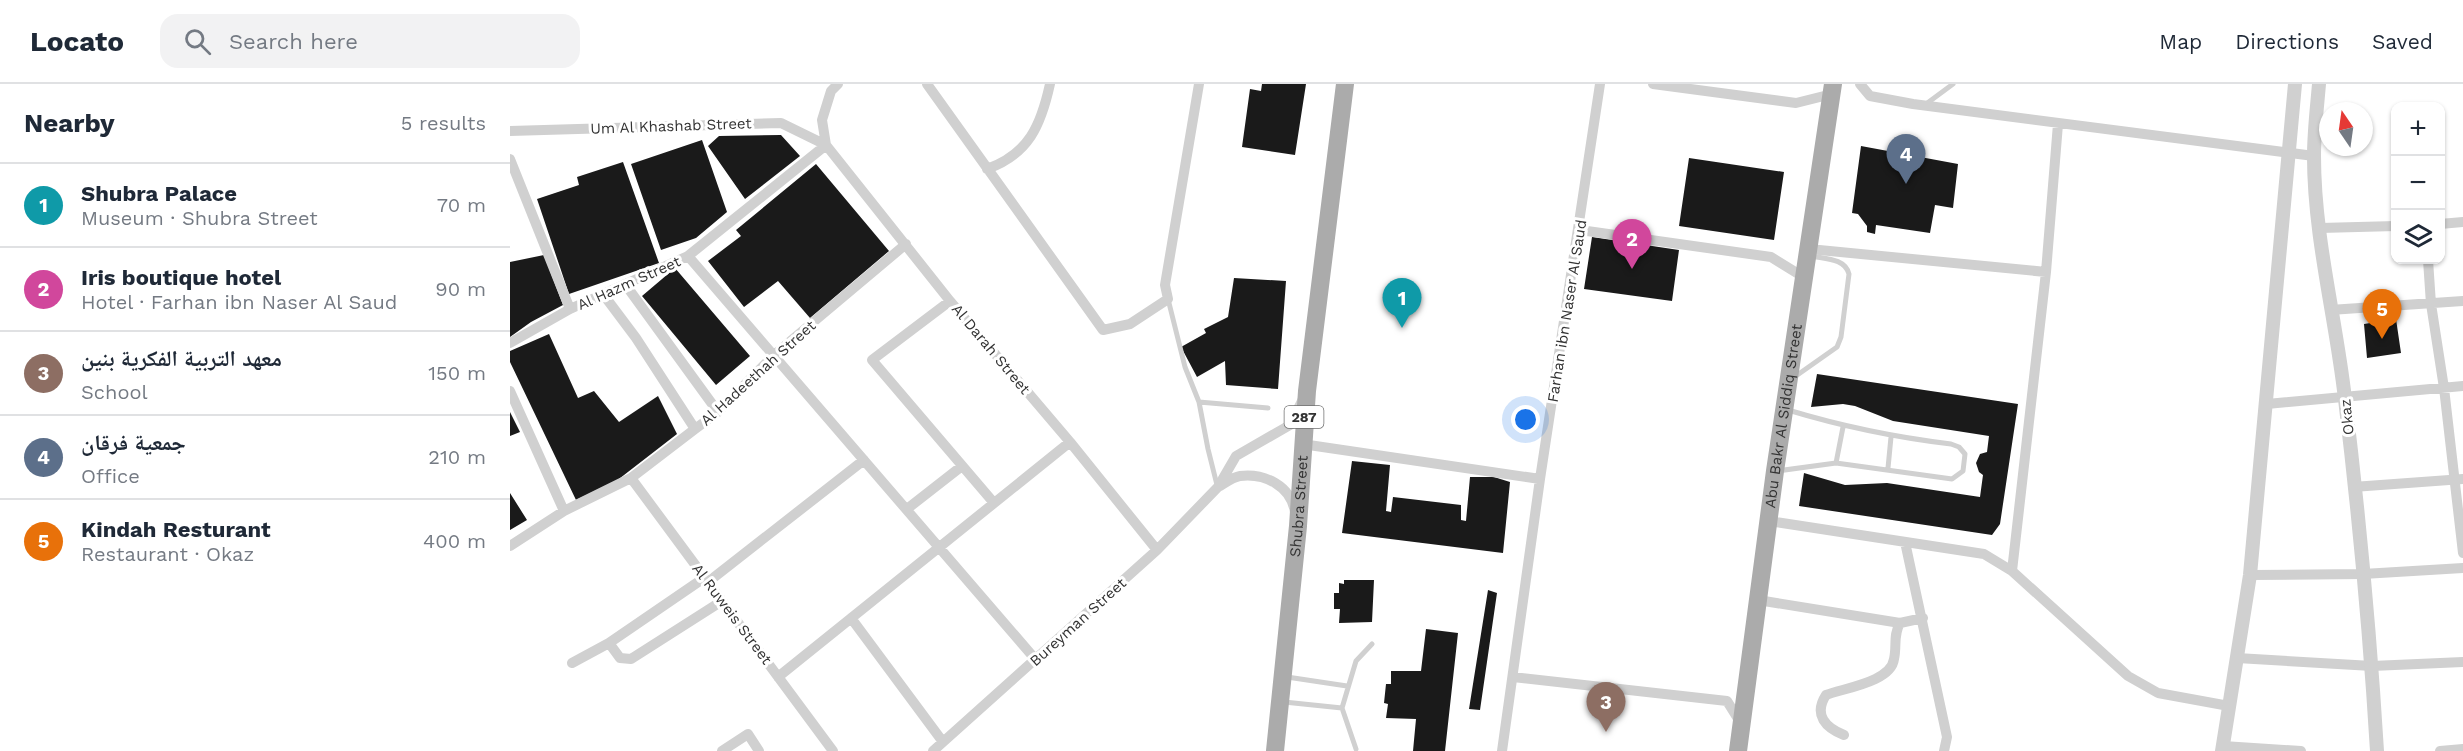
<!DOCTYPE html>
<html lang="en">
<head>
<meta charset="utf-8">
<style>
  :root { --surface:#fff; --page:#f2f2f3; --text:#1f2937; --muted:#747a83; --line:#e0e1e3; --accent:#0f766e }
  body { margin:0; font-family:"Work Sans","Noto Naskh Arabic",sans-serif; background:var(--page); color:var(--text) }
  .controls { position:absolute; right:18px; top:18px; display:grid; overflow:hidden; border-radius:12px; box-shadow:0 2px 4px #0004 }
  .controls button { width:54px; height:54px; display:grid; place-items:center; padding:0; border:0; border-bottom:2px solid var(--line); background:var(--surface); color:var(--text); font:30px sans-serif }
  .compass { position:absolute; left:1809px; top:18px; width:54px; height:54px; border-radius:50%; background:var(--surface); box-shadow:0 2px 4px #0004; rotate:347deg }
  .you { position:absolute; left:1016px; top:336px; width:21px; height:21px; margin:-15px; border:4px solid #fff; border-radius:50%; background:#1a73e8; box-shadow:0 0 0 9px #1a73e833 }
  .badge { display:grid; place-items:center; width:39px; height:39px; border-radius:50%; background:var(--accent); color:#fff; font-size:20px; font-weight:700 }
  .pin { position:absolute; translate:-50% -50px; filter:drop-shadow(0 2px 3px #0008) }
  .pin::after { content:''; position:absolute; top:32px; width:21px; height:18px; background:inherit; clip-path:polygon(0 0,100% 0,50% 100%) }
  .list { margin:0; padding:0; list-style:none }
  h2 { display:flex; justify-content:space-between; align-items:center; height:78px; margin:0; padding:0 24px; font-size:26px }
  h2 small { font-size:20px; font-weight:400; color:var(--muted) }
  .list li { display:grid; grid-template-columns:39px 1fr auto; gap:18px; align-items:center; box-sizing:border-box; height:84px; padding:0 24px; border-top:2px solid var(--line) }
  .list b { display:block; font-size:22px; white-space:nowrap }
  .list p { margin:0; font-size:20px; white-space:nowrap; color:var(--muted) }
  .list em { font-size:20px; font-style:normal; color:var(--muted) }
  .icon { flex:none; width:33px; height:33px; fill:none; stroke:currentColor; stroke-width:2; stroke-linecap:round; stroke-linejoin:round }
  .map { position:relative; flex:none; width:1953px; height:667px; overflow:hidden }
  header { display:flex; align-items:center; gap:36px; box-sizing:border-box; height:84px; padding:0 30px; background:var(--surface); border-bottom:2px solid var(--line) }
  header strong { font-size:28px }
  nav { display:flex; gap:33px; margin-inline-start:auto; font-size:21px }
  .search { width:420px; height:54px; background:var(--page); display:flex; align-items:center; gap:15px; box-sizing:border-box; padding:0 21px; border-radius:18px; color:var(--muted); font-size:22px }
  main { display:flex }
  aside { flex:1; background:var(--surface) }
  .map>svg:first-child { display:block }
  .building { fill:#1a1a1a }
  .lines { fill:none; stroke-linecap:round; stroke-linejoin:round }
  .service { stroke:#d0d0d0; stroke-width:5 }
  .minor { stroke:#d0d0d0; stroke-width:10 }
  .tertiary { stroke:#d0d0d0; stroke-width:14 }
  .primary { stroke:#ababab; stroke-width:18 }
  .labels { text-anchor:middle; stroke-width:6; stroke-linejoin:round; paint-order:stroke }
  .shield { fill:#fff; stroke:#707070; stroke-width:1.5 }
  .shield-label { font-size:14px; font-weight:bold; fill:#333 }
  .street-label { font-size:15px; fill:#333; stroke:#fff }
</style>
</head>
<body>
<header>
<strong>Locato</strong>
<div class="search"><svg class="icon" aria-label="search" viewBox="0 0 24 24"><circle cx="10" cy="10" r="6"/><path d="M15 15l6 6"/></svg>Search here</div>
<nav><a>Map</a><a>Directions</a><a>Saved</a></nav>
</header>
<main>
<aside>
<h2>Nearby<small>5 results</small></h2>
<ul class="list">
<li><span class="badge" style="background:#0f9aa8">1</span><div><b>Shubra Palace</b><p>Museum · Shubra Street</p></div><em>70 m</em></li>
<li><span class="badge" style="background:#d1479c">2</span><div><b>Iris boutique hotel</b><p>Hotel · Farhan ibn Naser Al Saud</p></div><em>90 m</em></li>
<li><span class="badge" style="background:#8d6e63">3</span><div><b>معهد التربية الفكرية بنين</b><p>School</p></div><em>150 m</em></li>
<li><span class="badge" style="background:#5c6f8a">4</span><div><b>جمعية فرقان</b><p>Office</p></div><em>210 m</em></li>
<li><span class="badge" style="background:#e8710a">5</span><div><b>Kindah Resturant</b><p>Restaurant · Okaz</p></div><em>400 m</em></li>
</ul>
</aside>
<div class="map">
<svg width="1953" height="667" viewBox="0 0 1953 667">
  <rect width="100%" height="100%" fill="#fff"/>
  <path class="building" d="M752,0h44l-11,71 -53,-8 8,-58 11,2z
    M271,51l19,21 -55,43 -37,-53 11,-10z
    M192,56l25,72 -31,26 -35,12 -30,-86z
    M1351,62l97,18 -5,44 -18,-3 -5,28 -54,-8 -1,9 -8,-2v-6l-9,-12 -6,-1z
    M1179,74l95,14 -10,68 -95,-14z
    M113,78l36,101 -90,31 -32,-95 42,-14 -2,-8z
    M306,80l73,87 -79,67 -32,-37 -34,26 -36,-46 33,-25 -5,-6z
    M1082,153l87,13 -7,51 -88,-12z
    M34,171l19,50 -32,17 -21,15v-75z
    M165,184l75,88 -34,29 -74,-89z
    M724,194l52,3 -8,108 -52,-4 -1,-24 -28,16 -16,-30 25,-14 -2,-4 24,-12z
    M1886,235l5,34 -34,5 -3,-34z
    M39,250l29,64 16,-7 25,31 39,-26 19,38 -62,48 -39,18 -66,-138v-11z
    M1307,290l201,30 -18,120 -8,11 -193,-29 5,-33 41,12 42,-2 93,14 3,-22 -4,-3 -3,-9 4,-9 7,-2 2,-16 -96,-15 -38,-15 -12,-2 -32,3z
    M0,328l10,20 -10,4z
    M842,377l38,4 -4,46 5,1 2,-15 68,8v15l5,1 4,-44h24l16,5 -7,71 -161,-20z
    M0,409l17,27 -17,10z
    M834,496h30l-2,42 -33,1 1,-14h-6v-16h5v-10l5,1z
    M978,506l9,3 -17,117 -11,-1z
    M916,545l32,4 -13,118h-32l3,-32 -30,-1 2,-14 -4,-1 2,-19h5v-13h30z"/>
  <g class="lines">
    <path class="service" d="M1416,20l27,-20
      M658,215l17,68 14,35 9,47 9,36
      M1283,294l44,-31 4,-10 8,-63c-4,-16 -24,-15 -38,-18
      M689,318l69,6
      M1326,379l7,-36
      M1378,384l3,-31
      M1267,387l59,-8 116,16 11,-8 2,-17 -6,-7 -8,-3c-58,-7 -107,-17 -163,-34
      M777,593l60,9
      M774,618l58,6
      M846,665l-14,-41 14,-47 16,-17"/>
    <path class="minor" d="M417,0l176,246 27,-6 38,-25 -3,-14 34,-201
      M1143,0l143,19 36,-9
      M1350,0l10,12 43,8 401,52
      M0,47l271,-8 45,22 124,156 120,141 87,108
      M316,61l-4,-25 9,-29 7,-7
      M0,75l60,150
      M477,85c42,-15 54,-44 63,-85
      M1930,140l23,-2
      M1810,144l76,-2
      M1070,146l191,27 34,21
      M1299,165l237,23
      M178,172l348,404
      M1918,176l3,44 13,84 19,165
      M115,200l93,128
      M93,210l33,44 59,91
      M440,217l-78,59 122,143
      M1820,226l133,-9
      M0,259l60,-34 118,-53 138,-111
      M0,307l54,120
      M1757,320l196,-18
      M792,360l238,35
      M121,394l202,273
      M708,403c7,-4 15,-10 22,-11 25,-3 51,10 55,36
      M1843,403l110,-8
      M397,425l55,-43
      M1259,437l215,33 28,17 116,105 30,17 71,13
      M1395,458l42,195 -3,14
      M0,462l54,-35 67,-33 64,-49 23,-17 56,-57 132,-111
      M1502,487l34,-299 12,-148
      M1740,491l113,-1 100,-6
      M198,498l156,-122
      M1248,516l142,23
      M341,534l92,124
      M99,559l11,15 11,1 91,-58
      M1727,574l135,8 91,-4
      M62,579l37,-20 95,-65
      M268,593l292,-235
      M1003,593l214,24 15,24
      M1334,651c-18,-7 -31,-20 -18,-40 18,-7 65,-13 68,-36 3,-13 -1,-24 6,-36l23,-5
      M1713,662l78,5
      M212,667l26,-17 11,17
      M423,667l224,-201 61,-63 18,-31 54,-31 13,-26
      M992,667l38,-272 60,-395
      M1930,667l23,-2"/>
    <path class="tertiary" d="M1809,0c-2,24 -5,48 -5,72 0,82 22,162 31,243 14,117 25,235 32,352
      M1712,667l28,-176 45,-491"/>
    <g class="primary">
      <path id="s1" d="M765,667l23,-225 9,-135 38,-307"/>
      <path id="s2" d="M1228,667l37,-280 58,-387"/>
    </g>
  </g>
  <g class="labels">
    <rect class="shield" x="774.5" y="322" width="39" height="22" rx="4.5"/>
    <g class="shield-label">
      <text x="794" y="338">287</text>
    </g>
    <g class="street-label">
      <text transform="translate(161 42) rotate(-2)" y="5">Um Al Khashab Street</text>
      <text transform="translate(119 199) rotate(-24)" y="5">Al Hazm Street</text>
      <text transform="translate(1057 227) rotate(-81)" y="5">Farhan ibn Naser Al Saud</text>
      <text transform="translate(481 265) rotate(50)" y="5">Al Darah Street</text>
      <text transform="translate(248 289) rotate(-42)" y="5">Al Hadeethah Street</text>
      <text dy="5" stroke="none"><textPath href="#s2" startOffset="338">Abu Bakr Al Siddiq Street</textPath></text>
      <text transform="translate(1837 333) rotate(-96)" y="5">Okaz</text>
      <text dy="5" stroke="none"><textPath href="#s1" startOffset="246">Shubra Street</textPath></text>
      <text transform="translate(222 530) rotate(53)" y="5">Al Ruweis Street</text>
      <text transform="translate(568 538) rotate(-42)" y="5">Bureyman Street</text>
    </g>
  </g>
</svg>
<div class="controls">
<button>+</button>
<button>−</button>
<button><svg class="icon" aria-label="layers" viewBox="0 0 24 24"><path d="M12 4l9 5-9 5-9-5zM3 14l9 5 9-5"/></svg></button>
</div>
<svg class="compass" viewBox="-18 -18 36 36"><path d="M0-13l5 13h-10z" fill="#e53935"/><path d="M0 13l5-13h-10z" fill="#747a83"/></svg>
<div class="you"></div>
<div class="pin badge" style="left:892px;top:244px;background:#0f9aa8">1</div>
<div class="pin badge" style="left:1122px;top:185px;background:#d1479c">2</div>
<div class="pin badge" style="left:1096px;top:648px;background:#8d6e63">3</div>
<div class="pin badge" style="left:1396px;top:100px;background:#5c6f8a">4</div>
<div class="pin badge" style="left:1872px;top:255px;background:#e8710a">5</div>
</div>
</main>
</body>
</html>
